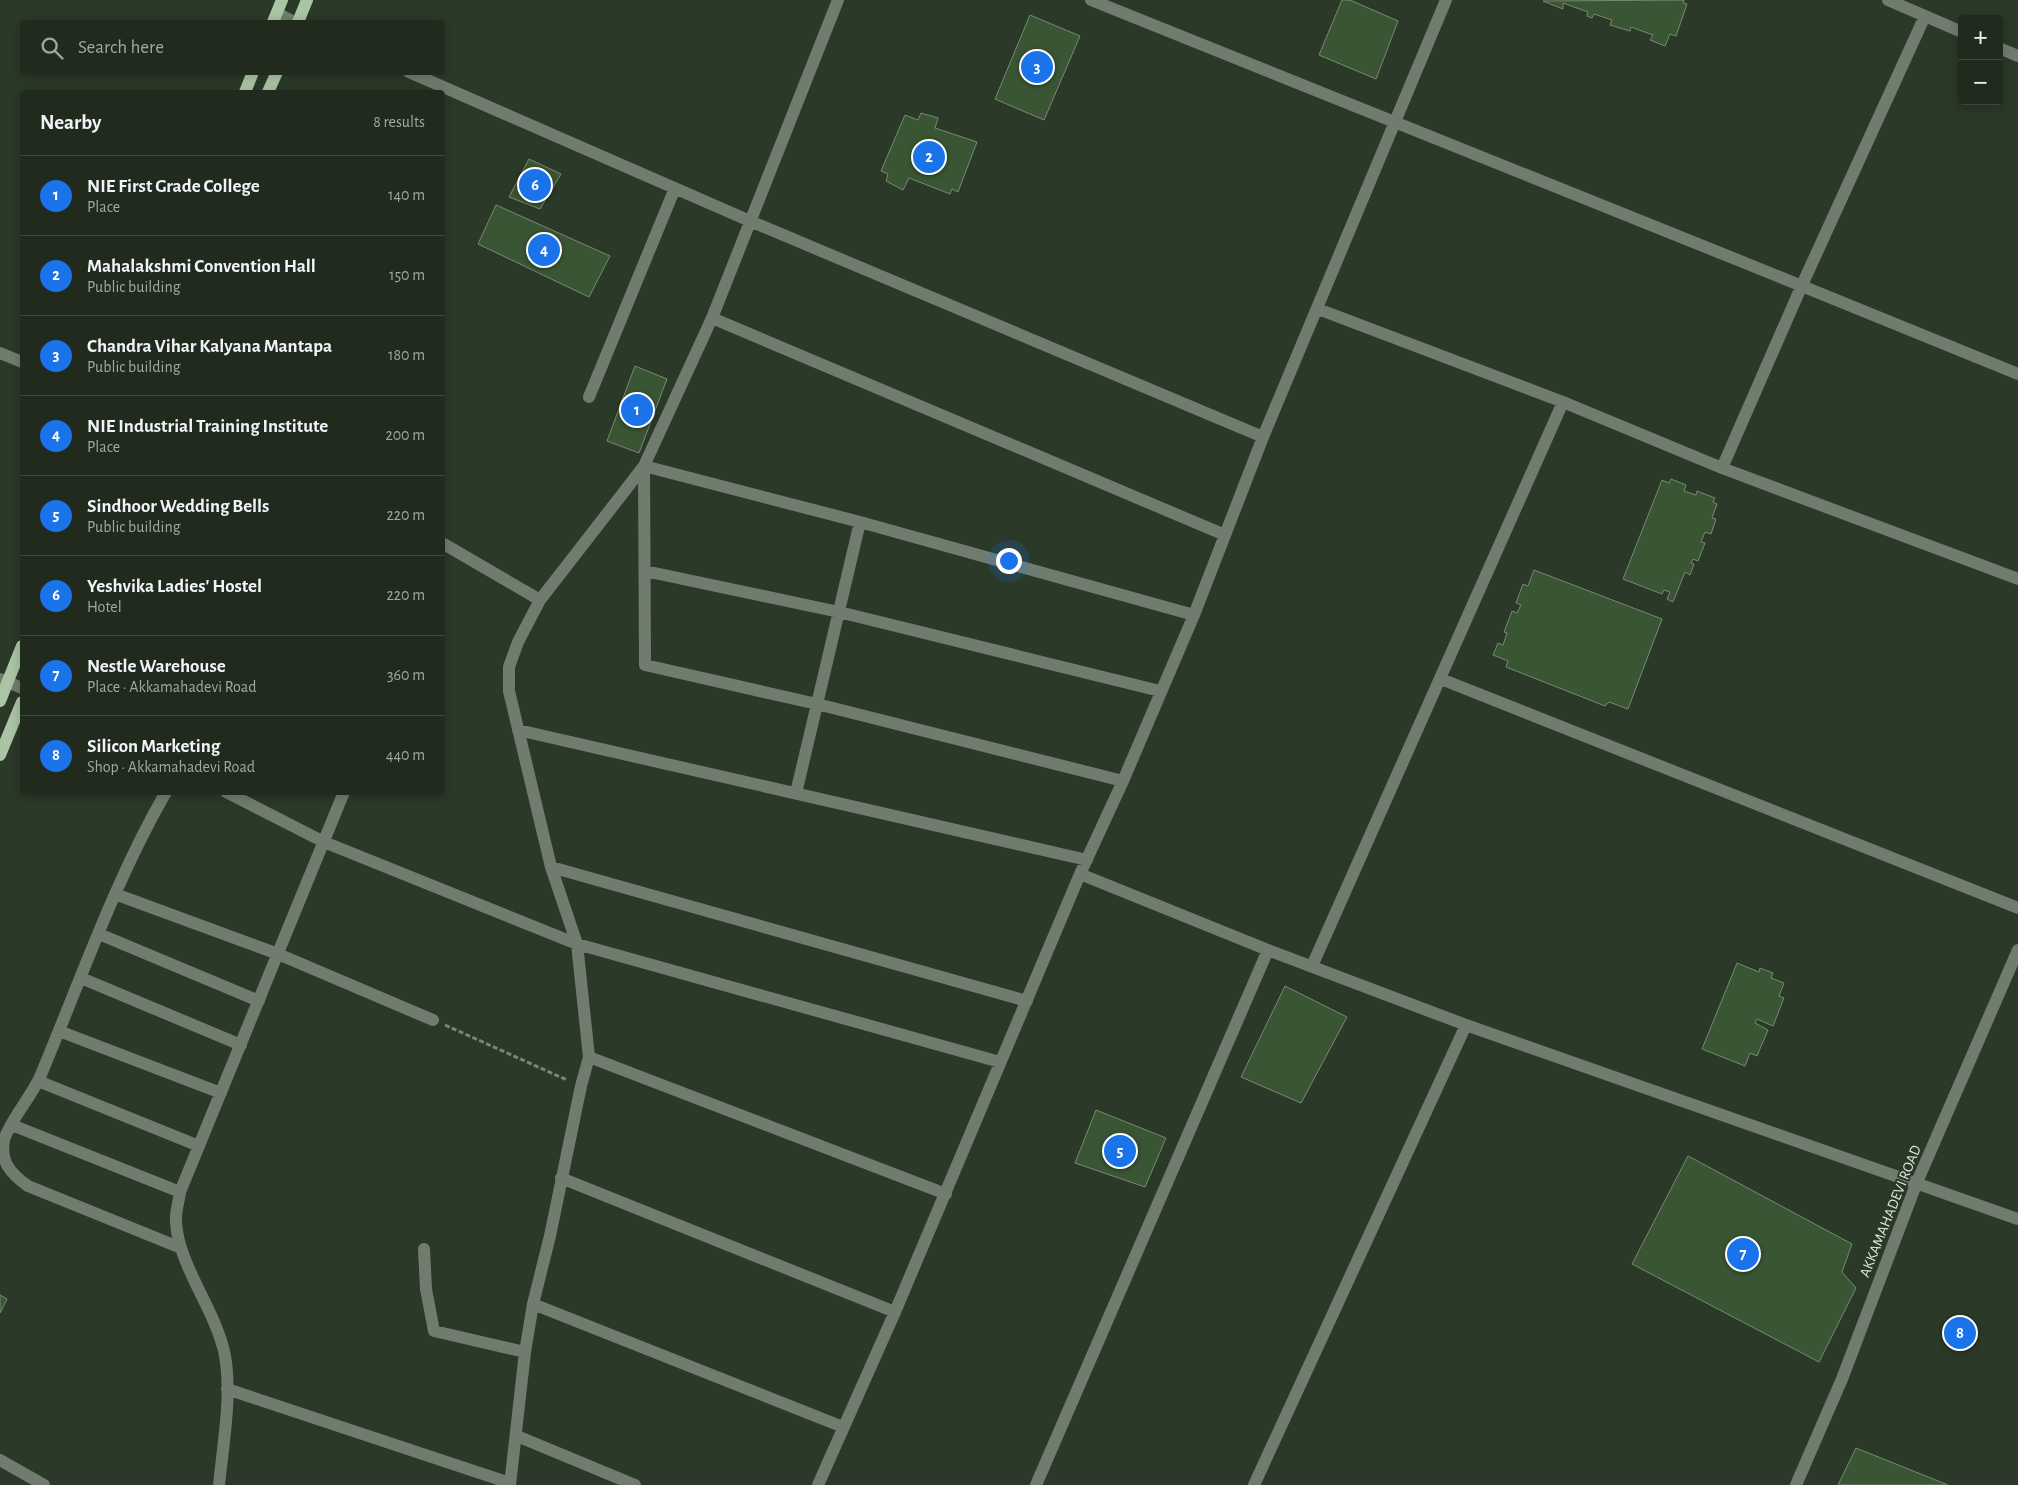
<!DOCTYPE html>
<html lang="en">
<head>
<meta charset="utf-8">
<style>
  :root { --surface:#202b1e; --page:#2d372b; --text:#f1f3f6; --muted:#a2a7a4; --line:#3d473c; --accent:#1a73e8 }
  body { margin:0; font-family:"Alegreya Sans",sans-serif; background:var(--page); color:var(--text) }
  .controls { position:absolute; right:15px; top:15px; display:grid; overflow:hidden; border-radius:5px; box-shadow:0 2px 12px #0003 }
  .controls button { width:45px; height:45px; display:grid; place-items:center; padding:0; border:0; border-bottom:1px solid var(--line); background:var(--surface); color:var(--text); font:25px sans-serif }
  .you { position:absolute; left:1008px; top:560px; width:18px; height:18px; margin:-12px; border:4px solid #fff; border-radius:50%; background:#1a73e8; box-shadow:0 0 0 8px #1a73e833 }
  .badge { display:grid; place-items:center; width:32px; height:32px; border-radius:50%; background:var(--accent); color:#fff; font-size:16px; font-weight:700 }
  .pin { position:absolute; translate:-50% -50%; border:2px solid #fff; box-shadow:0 1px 5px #0006 }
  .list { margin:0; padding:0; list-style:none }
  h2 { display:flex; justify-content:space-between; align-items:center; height:65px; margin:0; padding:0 20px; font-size:21px }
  h2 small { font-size:16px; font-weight:400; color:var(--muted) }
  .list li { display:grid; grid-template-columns:32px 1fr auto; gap:15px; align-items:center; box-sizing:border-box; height:80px; padding:0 20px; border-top:1px solid var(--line) }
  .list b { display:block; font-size:19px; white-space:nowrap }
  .list p { margin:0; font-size:16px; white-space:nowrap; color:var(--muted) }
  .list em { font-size:16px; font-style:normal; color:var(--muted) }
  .icon { flex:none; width:28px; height:28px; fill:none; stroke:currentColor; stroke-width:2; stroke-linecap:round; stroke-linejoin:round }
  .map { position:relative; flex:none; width:2018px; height:1485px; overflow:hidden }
  .search { position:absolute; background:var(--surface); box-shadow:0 2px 12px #0003; left:20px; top:20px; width:425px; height:55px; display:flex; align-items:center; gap:12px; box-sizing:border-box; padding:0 18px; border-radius:5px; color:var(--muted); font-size:19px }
  .panel { position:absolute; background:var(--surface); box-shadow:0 2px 12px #0003; left:20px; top:90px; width:425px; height:705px; border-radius:5px }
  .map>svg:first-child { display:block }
  .building { fill:#3a5534; stroke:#798976 }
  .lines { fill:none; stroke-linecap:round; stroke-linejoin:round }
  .path { stroke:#7a8577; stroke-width:3; stroke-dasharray:5 2.5; stroke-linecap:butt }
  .minor { stroke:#707d6e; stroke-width:12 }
  .major { stroke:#aac5a5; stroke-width:12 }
  .labels { text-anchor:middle; stroke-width:4; stroke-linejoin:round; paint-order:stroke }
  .street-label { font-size:15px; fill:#e1eadf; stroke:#2b3928 }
</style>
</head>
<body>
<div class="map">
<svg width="2018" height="1485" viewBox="0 0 2018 1485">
  <rect width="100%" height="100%" fill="#2b3928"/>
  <path class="building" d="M1342,0h8l48,21 -22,58 -57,-24z
    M1684,0l-1,3 4,1 -11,32 -6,-2 -5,12 -15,-6 3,-5 -22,-8 -1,4 -20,-6 2,-5 -18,-6 -2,4 -5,-2 1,-4 -25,-9v6l-20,-8z
    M1030,15l50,21 -36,84 -49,-21z
    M921,113l17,5 -3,10 42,14 -19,50 -6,-3 -2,5 -41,-16 -6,12 -17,-9 2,-7 -7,-3 24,-56 13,5z
    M529,159l32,15 -21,35 -31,-12z
    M496,205l114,51 -21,41 -111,-53z
    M635,366l32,13 -28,74 -32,-12z
    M1671,479l15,6 -2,6 12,4 1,-4 18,7 -2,4 4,2 -5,14 4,1 -5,15 -6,-2 -4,10 4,1 -7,18 -5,-2 -2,4 3,1 -4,11 -5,-3 -12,30 -6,-3 3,-7 -6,-2 -2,4 -39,-15 39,-99 7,3z
    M1534,570l128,49 -34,90 -19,-7 -4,4 -99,-39 2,-6 -15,-6 5,-12 5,2 4,-12 -3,-1 8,-21 5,2 4,-8 -5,-2 7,-19 5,2z
    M1737,963l22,9 1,-4 13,5 -2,5 13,5 -5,13 5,2 -11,28 -16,-7 -2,4 13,7 -11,26 -7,-3 -5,13 -43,-17z
    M1285,986l62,31 -46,86 -60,-26z
    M1096,1110l70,28 -21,49 -70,-24z
    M1688,1156l164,88 -10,28 14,16 -37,74 -187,-98z
    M0,1295l7,4 -7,14z
    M1856,1448l92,37h-110z"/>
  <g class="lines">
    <path class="path" d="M445,1025l122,55"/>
    <path class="minor" d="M1091,0c309,126 619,247 927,374
      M1888,0l74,32
      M277,13l17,9
      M1999,48l19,8
      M409,72l341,149 513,216
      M1318,309l245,93 159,66 296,111
      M712,318l513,217
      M0,353l22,9
      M589,397l86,-209
      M644,466l1,199 172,39 306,77
      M644,466l216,56 334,93
      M1722,468l80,-183 123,-269
      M442,543l98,57
      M645,571l194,41 321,79
      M0,679l22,9
      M1441,679l577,229
      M518,730l569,130
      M166,792c-52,90 -86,190 -126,285 -9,20 -31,45 -36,63 -4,22 7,34 24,46l153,62
      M226,792l98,50 253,102 423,118
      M796,793l64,-271
      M551,867l476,134
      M1080,874l188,76 198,75 552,194
      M115,894l163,60 155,66
      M99,934l160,67
      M1312,966l251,-564
      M81,978l160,67
      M59,1031l162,62
      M589,1057l357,137
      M38,1081l161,65
      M12,1125l168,67
      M561,1178l334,134
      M424,1249l2,40 8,42 91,21
      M533,1304l310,123
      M227,1389l283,94
      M517,1436l118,49
      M0,1460l44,25
      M219,1485c4,-41 14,-94 5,-134 -10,-43 -46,-87 -48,-129 -1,-9 3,-21 4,-30l164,-400
      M510,1485l15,-133 8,-48 17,-68 31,-150 8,-29 -12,-113 -26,-77 -42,-176v-24l9,-25 22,-42 104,-134 68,-148 126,-318
      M818,1485l77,-173 185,-438 43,-93 71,-166 69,-178 183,-437
      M1036,1485l232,-535
      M1254,1485l212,-460
      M1796,1485l46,-106 75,-197 101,-232"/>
    <path class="major" d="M273,22l9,-22
      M298,22l9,-22
      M245,92l8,-20
      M268,92l9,-20
      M0,701l22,-55
      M0,755l22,-53"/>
  </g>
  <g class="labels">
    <g class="street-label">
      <text transform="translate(1890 1211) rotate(-68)" y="5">AKKAMAHADEVI ROAD</text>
    </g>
  </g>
</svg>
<div class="controls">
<button>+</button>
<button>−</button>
</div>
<div class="you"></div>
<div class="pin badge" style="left:637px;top:410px">1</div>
<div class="pin badge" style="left:929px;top:157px">2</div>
<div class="pin badge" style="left:1037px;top:67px">3</div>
<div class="pin badge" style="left:544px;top:250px">4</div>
<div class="pin badge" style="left:1120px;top:1151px">5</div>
<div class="pin badge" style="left:535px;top:185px">6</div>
<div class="pin badge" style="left:1743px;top:1254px">7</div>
<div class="pin badge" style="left:1960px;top:1333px">8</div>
<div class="search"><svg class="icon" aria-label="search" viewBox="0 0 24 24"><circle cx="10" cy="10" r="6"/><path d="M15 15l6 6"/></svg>Search here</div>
<section class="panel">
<h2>Nearby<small>8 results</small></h2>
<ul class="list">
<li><span class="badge">1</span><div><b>NIE First Grade College</b><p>Place</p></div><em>140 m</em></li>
<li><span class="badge">2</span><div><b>Mahalakshmi Convention Hall</b><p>Public building</p></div><em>150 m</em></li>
<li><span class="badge">3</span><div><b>Chandra Vihar Kalyana Mantapa</b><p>Public building</p></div><em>180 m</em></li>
<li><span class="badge">4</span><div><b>NIE Industrial Training Institute</b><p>Place</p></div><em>200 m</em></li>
<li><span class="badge">5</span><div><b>Sindhoor Wedding Bells</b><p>Public building</p></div><em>220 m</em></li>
<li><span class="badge">6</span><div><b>Yeshvika Ladies' Hostel</b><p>Hotel</p></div><em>220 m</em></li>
<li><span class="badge">7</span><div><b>Nestle Warehouse</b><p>Place · Akkamahadevi Road</p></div><em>360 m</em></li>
<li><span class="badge">8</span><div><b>Silicon Marketing</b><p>Shop · Akkamahadevi Road</p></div><em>440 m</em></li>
</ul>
</section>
</div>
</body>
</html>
